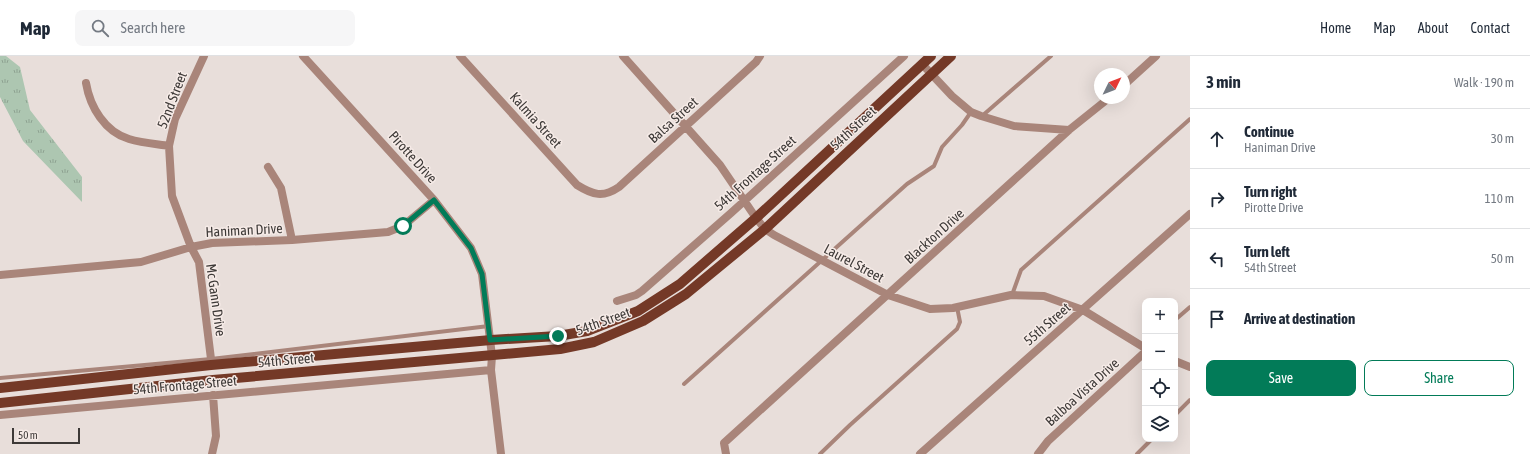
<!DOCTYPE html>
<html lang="en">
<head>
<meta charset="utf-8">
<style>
  :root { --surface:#fff; --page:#f6f6f7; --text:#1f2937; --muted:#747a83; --line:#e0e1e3; --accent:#027b58 }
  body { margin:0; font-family:"Asap Condensed",sans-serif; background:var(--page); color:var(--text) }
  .controls { position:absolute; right:12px; bottom:12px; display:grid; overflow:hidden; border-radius:8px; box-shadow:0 4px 16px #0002 }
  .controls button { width:36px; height:36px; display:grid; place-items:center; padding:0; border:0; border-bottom:1px solid var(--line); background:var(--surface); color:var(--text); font:20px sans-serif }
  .compass { position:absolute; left:1094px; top:12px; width:36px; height:36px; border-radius:50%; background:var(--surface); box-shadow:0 4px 16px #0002; rotate:47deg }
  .scale { position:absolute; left:12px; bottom:10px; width:68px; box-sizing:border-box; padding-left:4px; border:2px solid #3d3937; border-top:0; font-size:11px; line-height:14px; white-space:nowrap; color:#3d3937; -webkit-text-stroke:3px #f6ebe7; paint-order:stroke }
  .stop { position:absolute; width:12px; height:12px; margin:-9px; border:3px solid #027b58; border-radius:50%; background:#fff }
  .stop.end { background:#027b58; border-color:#fff; box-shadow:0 1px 4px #0008 }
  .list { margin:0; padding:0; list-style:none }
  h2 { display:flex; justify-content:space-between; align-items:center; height:52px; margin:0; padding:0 16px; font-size:17px }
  h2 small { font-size:13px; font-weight:400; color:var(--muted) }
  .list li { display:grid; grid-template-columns:26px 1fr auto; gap:12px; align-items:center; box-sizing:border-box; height:60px; padding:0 16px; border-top:1px solid var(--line) }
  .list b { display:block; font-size:15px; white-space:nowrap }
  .list p { margin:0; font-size:13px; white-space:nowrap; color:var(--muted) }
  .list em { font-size:13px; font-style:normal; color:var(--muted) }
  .actions { display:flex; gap:8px; padding:12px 16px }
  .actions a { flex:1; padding:9px 0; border:1px solid var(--accent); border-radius:8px; text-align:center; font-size:14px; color:var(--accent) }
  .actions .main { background:var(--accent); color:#fff }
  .icon { flex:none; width:22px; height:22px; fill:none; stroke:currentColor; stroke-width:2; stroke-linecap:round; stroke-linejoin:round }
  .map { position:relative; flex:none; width:1190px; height:398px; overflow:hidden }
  header { display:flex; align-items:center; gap:24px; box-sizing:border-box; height:56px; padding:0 20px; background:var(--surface); border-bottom:1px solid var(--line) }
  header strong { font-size:19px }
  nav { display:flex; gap:22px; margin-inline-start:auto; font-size:14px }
  .search { width:280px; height:36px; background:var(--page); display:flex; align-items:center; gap:10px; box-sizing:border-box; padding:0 14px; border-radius:8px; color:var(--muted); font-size:15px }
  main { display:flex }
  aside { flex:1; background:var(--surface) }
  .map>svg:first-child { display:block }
  .grass { fill:url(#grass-tufts) }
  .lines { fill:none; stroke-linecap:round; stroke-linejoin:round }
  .service { stroke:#a9857a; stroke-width:4 }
  .minor { stroke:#a9857a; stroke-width:8 }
  .primary { stroke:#743927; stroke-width:10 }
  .route { stroke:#027b58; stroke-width:5 }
  .labels { text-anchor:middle; stroke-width:3; stroke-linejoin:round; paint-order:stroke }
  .street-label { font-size:14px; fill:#3d3937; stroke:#f6ebe7 }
</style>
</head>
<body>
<header>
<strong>Map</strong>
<div class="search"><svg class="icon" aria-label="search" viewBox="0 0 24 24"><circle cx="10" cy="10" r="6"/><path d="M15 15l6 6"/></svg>Search here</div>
<nav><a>Home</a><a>Map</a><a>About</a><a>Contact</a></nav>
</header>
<main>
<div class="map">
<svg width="1190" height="398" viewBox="0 0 1190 398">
  <defs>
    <pattern id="grass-tufts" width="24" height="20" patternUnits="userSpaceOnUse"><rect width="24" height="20" fill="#adc6b1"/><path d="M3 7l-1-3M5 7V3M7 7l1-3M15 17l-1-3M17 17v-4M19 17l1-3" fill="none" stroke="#8ea291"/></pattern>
  </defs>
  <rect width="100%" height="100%" fill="#e8deda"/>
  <path class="grass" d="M0,0h6l14,11 10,43 52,67v25l-59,-61 -23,-44z"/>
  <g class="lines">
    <path class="service" d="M982,60l69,-60
      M1012,239l9,-25 169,-151
      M1175,264l15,-13
      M0,322l211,-19 278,-33
      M684,328l223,-200 27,-18 8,-19 20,-22 9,-13
      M1175,359l15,-15
      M820,398l30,-29 107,-96 3,-7 -3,-15
      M1137,398l15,-15"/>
    <path class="minor" d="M204,0l-29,63 -6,27 3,50 19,51 8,15 12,97
      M303,0l131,144 37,48 11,26 10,82 -1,14 10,84
      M460,0l117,129c16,10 26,13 42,2l137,-125 4,-6
      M623,0l97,109 36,53 9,11 9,6 114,60 42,14 23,-1 58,-13 33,1 39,14 62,38
      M922,8l30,32 19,16 10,4 33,10 55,4
      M86,27c4,24 19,49 43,56 13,4 27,5 40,7
      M1124,29l32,-29
      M268,111l13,21 11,52
      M0,219l141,-13 50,-15 21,-4 80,-3 96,-8 15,-6 31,-26
      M617,245l19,-6 6,-4 89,-78 173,-157
      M1175,305l15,6
      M0,359l491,-45
      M212,398l4,-18 -3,-41
      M726,398l-2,-11 345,-313 40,-32
      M920,398l270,-240
      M1038,398l10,-13 97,-89"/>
    <path class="primary" d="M0,332l211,-23 280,-25 67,-4 29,-5 51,-20 42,-27 76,-66 175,-162
      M0,347l213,-23 347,-31 34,-7 49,-21 43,-27 79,-65 186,-173"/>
  </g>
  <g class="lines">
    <path class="route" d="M403,170l31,-26 37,48 11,26 8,66 68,-4"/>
  </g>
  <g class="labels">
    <g class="street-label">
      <text transform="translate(172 44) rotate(-69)" y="5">52nd Street</text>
      <text transform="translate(536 64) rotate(48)" y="5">Kalmia Street</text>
      <text transform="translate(673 64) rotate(-42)" y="5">Balsa Street</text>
      <text transform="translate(853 72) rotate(-43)" y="5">54th Street</text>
      <text transform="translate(413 101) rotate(48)" y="5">Pirotte Drive</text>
      <text transform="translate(755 117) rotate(-42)" y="5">54th Frontage Street</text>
      <text transform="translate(244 174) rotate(-3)" y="5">Haniman Drive</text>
      <text transform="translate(934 180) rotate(-42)" y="5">Blackton Drive</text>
      <text transform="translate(854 207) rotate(28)" y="5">Laurel Street</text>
      <text transform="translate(216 244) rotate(82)" y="5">Mc Gann Drive</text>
      <text transform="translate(603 265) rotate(-20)" y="5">54th Street</text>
      <text transform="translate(1047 268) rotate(-41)" y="5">55th Street</text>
      <text transform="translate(286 304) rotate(-5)" y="5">54th Street</text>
      <text transform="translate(185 329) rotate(-5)" y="5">54th Frontage Street</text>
      <text transform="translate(1082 336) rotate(-42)" y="5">Balboa Vista Drive</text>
    </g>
  </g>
</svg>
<div class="controls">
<button>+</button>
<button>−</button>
<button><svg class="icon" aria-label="locate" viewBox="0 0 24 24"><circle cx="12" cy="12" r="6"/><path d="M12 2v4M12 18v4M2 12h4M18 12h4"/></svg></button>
<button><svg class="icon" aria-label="layers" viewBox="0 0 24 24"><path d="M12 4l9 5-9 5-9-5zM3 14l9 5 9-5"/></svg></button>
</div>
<svg class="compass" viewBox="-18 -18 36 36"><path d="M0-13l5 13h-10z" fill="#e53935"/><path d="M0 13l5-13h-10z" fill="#747a83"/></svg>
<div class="scale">50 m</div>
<div class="stop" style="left:403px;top:170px"></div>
<div class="stop end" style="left:558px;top:280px"></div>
</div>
<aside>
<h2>3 min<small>Walk · 190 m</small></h2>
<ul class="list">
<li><svg class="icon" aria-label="ahead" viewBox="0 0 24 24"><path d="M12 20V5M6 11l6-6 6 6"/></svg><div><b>Continue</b><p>Haniman Drive</p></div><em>30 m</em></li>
<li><svg class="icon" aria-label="right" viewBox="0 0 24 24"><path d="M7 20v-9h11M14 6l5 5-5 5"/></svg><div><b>Turn right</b><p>Pirotte Drive</p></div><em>110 m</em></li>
<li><svg class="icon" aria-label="left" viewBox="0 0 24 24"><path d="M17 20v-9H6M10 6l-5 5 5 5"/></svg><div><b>Turn left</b><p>54th Street</p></div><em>50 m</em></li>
<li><svg class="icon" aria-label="arrive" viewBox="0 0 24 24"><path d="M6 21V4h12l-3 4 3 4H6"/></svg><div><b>Arrive at destination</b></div></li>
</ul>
<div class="actions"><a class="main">Save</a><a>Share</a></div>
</aside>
</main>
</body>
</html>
